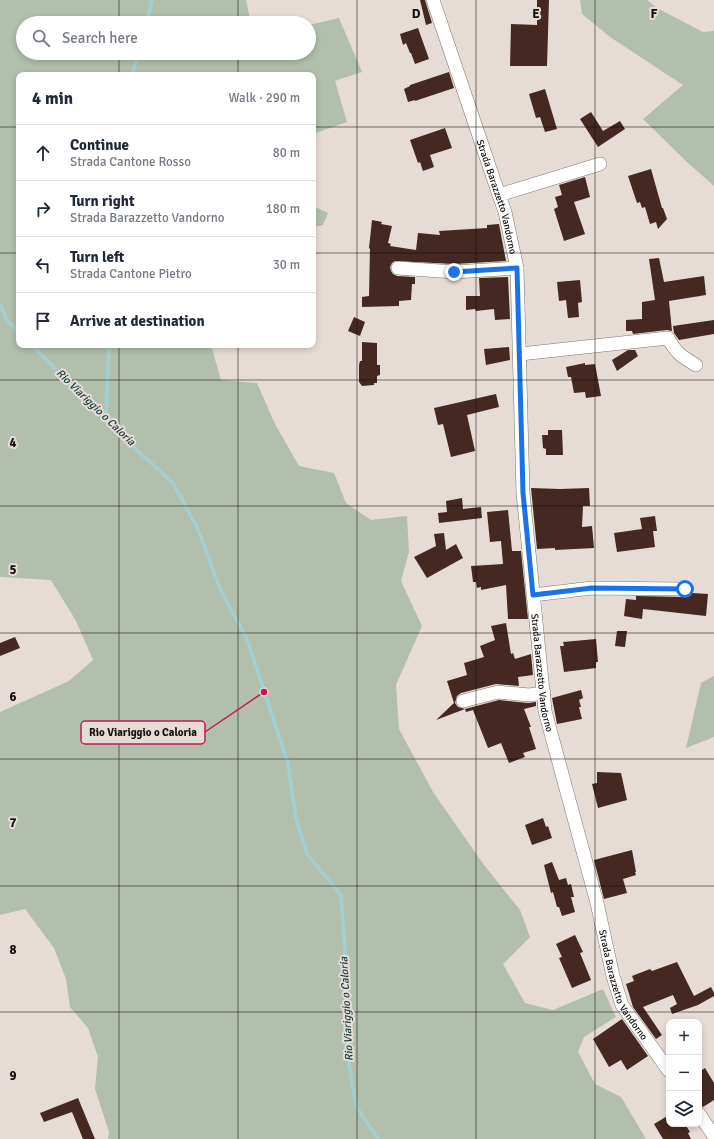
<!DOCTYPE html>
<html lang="en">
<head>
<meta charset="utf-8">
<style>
  :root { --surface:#fff; --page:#f2f2f3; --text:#1f2937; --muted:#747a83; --line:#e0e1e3 }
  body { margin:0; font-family:Signika,sans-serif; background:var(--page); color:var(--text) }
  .controls { position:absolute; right:12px; bottom:12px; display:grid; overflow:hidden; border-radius:8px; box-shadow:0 2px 6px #0003 }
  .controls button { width:36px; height:36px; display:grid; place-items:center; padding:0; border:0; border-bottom:1px solid var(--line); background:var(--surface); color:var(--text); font:20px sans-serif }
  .stop { position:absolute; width:12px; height:12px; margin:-9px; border:3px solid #1a73e8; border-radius:50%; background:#fff }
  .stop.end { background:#1a73e8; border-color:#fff; box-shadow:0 1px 4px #0008 }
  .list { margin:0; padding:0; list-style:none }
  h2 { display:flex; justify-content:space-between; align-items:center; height:52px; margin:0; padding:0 16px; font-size:17px }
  h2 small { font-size:13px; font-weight:400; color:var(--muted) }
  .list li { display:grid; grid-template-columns:26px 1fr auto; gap:12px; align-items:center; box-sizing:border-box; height:56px; padding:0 16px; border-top:1px solid var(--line) }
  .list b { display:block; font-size:15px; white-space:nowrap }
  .list p { margin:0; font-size:13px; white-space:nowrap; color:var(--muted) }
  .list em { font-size:13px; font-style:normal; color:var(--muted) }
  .icon { flex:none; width:22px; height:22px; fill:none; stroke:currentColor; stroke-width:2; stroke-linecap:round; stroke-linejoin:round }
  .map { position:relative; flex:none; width:714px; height:1139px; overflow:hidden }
  .search { position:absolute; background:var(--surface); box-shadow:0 2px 6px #0003; left:16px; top:16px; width:300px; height:44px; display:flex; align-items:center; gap:10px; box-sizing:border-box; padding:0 14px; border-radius:22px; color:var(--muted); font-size:15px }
  .panel { position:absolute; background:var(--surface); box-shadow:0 2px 6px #0003; left:16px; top:72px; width:300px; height:276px; border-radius:8px }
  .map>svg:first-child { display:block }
  .green { fill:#b2bfad }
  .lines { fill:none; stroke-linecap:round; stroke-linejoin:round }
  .stream { stroke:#a4cfd2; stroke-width:3.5 }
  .building { fill:#442821 }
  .minor-casing { stroke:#7f756f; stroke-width:14 }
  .minor { stroke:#fff; stroke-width:13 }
  .route { stroke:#1a73e8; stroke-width:5 }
  .grid { fill:none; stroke:#130f0d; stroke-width:1; stroke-opacity:0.55 }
  .labels { text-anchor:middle; stroke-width:4; stroke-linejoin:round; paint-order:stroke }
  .street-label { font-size:10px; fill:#130f0d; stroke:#e7dcd5 }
  .water-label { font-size:11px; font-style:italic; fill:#174042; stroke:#e7dcd5 }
  .grid-label { font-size:13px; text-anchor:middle; font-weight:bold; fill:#130f0d; stroke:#e7dcd5; stroke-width:4; stroke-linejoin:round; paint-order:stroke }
  .leader { fill:none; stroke:#c2185b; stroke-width:1.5 }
  .callout-dot { fill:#c2185b; stroke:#e7dcd5; stroke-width:1.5 }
  .callout { fill:#e7dcd5; stroke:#c2185b; stroke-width:1.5 }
  .callout-label { font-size:11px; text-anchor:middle; font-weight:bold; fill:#130f0d }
</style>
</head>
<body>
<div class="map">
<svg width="714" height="1139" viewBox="0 0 714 1139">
  <rect width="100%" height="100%" fill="#e7dcd5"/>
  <path class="green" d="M0,0h246l5,23h-228v30h286v-28l30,-7 23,54 -27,9 12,41 -34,12v-59h-294v270h192l10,35 36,3 18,41 24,42 35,7 12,30 25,17 36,-4 2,36 -8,29 21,45 -26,59 3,44 34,63 51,73 36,45 10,27 -27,27 22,39 28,7 50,-21 13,28 -32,20 -6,15 17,32 26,13 25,42h-538l1,-7 -14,-43 3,-32 -10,-29 -18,-21 -4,-28 -12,-31 -29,-39 -25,6v-203l69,-31 24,-21 -17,-39 -25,-41 -51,-3z
    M580,0h67l10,8 46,24 11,-1v155l-27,-24 -44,-43 40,-34 -73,-48 -28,-23z
    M313,206l15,7 -5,12 -10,2z
    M714,676v61l-28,11 15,-65z"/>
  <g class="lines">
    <path class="stream" d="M147,23l5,-23
      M132,75l7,-22
      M0,304l7,16 12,12
      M32,345l107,107 34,31 25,46 22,60 27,50 41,124 8,55 11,36 34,41 4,55 3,107 8,49 22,33
      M106,419l3,-74"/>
  </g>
  <path class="building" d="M420,0h5l7,23 -6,2z
    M537,0h12l-2,66h-37l1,-42 26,1z
    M418,28l11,31 -14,5 -4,-11h-1l-4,-10 -3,2 -3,-11z
    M449,72l5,16 -39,13v-1l-7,2 -4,-13 6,-3v-1z
    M545,89l12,40 -12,3 -5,-15 -4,1 -7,-24z
    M591,112l12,19 17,-10 5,8 -27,18 -18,-28z
    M445,128l7,20 -22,7 4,12 -11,4 -3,-9 -2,1 -8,-23z
    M651,169l11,39h1l4,11 -9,10 -2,-7 -6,2 -5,-17 -3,1 -2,-6 -3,1 -9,-27z
    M585,177l5,20 -16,5 11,32 -21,7 -10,-32 4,-2 -3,-10 7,-2 -3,-10z
    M372,220l10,2 -1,2 11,2 -4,17 3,1 -1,2 26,4 2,-17 22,2 -1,-4 48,-3v-3l12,-1 7,37 -52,3 -59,-3 -3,2 -2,4 1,4 2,3 4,2 18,1v7h-3l-1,16 -12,1v5l-37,1v-10l7,-1 1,-47 -1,-1z
    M659,258l5,24 40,-6 2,19 -37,6 3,30 -5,-1 -34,4 -1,-3h-6v-11l16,-1v-17l13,-2 -6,-41z
    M508,277l2,42 -15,1 -1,-11 -18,2 -1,-2 -9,1v-14h14l-1,-18z
    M580,280l2,22 -4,1 1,14 -11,1 -2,-18 -7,1 -2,-19z
    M354,317l11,5 -5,14 -12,-5z
    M714,320v14l-35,6 -5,-7 -1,-7z
    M362,342l15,1v22h3v10l-3,1v7h-3v2l-12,1 -3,-4v-17l1,-4h2z
    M509,347l1,13 -24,5 -2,-16z
    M628,350h7l3,6 -21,15 -5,-11z
    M585,363v2l10,-1 6,32 -15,2 -1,-6 -11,1 -3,-16h-3l-2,-10z
    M496,394l3,13 -32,8 8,36 -24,6 -8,-33 -5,1 -4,-17z
    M548,430h14l1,25h-17v-6l-3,-1 -1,-13h6z
    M531,488l29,1 29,-1 1,18h-7l-1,21 10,-1 2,22 -39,2v-2l-18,1z
    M462,498l1,11 18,-2 1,11 -43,5 -1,-10 9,-1 -1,-11z
    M508,510l4,41h9l7,68h-20l-2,-34 -25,5v-3l-4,1 -1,-6h-3l-2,-16 32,-2 -2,-23 -11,1 -3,-30z
    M655,516l2,15h-4l2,16 -38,5 -3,-19 28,-4 -2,-11z
    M444,533l2,17 10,-6 7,14 -36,20 -13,-21 22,-11 -2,-12z
    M692,593l16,1 -2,22 -63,-7 -1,10 -18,-3 2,-17 10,1v-4l49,1 4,-1z
    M506,623l5,31 2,-1 2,6 16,-5 2,21 -15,2 1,9 -23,-2 -35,9 -4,3 -2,7 3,4 7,2 34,-9 29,3 8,-1v4l-12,3 7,18h-2l7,22 -13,4 2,4 -16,6 -8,-20 -13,5 -15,-38 -7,2 -1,-3 -29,11 18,-17 -7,-22 20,-6 -3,-12 20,-6 -4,-11 15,-6 -4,-14z
    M617,631h10l-2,16 -10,-1z
    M15,637l5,11 -20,8v-13z
    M596,639l2,23h-2v6l-32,4 -4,-26h4l-1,-4z
    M581,690l2,8 -4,2 2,7h-2l3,12 -25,5 -5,-26z
    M597,772l24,1 6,27 -29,8 -6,-24 5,-1z
    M543,818l3,9 2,-1 4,12 -20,7 -7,-20z
    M632,850l4,22h-1l1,3 -13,4 4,14 -23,6 -10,-39z
    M552,862l7,18 7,-2 2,7 3,-1 3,13h-3l4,15 -13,4 -3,-9h-2l-4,-15 -2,1 -7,-28z
    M575,935l8,17 -3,1 11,27 -19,8 -13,-30 3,-1 -6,-13z
    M677,962l17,34 17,-9 3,6v3l-16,9 -26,9 -2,-6 7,-4 -4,-9 -30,12 19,28 -6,4 -23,-32 -7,-23 8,-3 -2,-5 18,-7 2,2z
    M622,1019l26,37 -21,14 -6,-10 -12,7 -16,-28z
    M705,1068l9,15v17l-11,7 -4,-5v-30z
    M78,1098l17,41h-12l-11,-27 -28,10 -4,-9z
    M669,1115v9h16l5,8 -2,1 3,6h-28l-9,-15z"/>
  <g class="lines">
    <defs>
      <g id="minor">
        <path id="s1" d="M433,0l66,195 6,17 12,56 6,225 22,218 52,192 16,73 9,29 47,66"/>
        <path d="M499,195l101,-31"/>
        <path d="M398,268l56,4 63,-4"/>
        <path d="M520,354l148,-16c8,15 13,18 28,27"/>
        <path d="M533,595l59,-7 93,1"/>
        <path d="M463,701l35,-9 31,3 15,-2"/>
        <path d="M699,1114l15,22"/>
      </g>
    </defs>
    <use href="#minor" class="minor-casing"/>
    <use href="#minor" class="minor"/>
  </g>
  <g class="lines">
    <path class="route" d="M454,272l63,-4 6,225 10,102 59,-7 93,1"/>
  </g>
  <path class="grid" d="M119,0v23M238,0v23M357,0v1139M476,0v1139M595,0v1139M119,53v22M238,53v22M0,127h19M313,127h401M0,253h19M313,253h401M119,345v794M238,345v794M0,380h714M0,506h714M0,633h714M0,759h714M0,886h714M0,1012h714"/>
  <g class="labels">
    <g class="street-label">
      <text dy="4" stroke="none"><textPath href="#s1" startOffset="207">Strada Barazzetto Vandorno</textPath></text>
      <text dy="4" stroke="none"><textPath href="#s1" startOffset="687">Strada Barazzetto Vandorno</textPath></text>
      <text dy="4" stroke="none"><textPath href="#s1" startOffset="1011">Strada Barazzetto Vandorno</textPath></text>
    </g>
    <g class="water-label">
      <text transform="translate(96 407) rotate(44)" y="4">Rio Viariggio o Caloria</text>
      <text transform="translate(346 1009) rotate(-93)" y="4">Rio Viariggio o Caloria</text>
    </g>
  </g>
  <g class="grid-label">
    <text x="416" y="18">D</text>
    <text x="536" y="18">E</text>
    <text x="654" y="18">F</text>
    <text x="13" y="447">4</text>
    <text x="13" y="574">5</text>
    <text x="13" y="701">6</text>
    <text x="13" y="827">7</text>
    <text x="13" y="954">8</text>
    <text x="13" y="1080">9</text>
  </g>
  <path class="leader" d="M264 692L205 732"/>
  <circle class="callout-dot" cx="264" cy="692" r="4"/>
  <rect class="callout" x="81" y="721" width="124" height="23" rx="4"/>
  <g class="callout-label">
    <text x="143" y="736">Rio Viariggio o Caloria</text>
  </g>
</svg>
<div class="controls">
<button>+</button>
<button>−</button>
<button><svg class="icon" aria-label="layers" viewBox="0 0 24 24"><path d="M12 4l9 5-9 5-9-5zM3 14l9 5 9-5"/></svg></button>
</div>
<div class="stop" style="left:685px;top:589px"></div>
<div class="stop end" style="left:454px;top:272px"></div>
<div class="search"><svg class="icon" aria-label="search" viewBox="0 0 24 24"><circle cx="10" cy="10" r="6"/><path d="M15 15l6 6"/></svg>Search here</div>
<section class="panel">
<h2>4 min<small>Walk · 290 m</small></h2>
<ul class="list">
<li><svg class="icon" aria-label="ahead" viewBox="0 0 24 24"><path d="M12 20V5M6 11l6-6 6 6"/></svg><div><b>Continue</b><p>Strada Cantone Rosso</p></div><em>80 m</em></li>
<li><svg class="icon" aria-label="right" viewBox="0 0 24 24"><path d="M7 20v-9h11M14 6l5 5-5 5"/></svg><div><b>Turn right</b><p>Strada Barazzetto Vandorno</p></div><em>180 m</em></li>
<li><svg class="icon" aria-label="left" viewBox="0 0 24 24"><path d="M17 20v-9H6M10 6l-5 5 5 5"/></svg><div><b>Turn left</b><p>Strada Cantone Pietro</p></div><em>30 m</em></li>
<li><svg class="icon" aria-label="arrive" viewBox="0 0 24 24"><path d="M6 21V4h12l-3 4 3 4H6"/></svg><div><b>Arrive at destination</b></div></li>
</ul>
</section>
</div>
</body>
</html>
